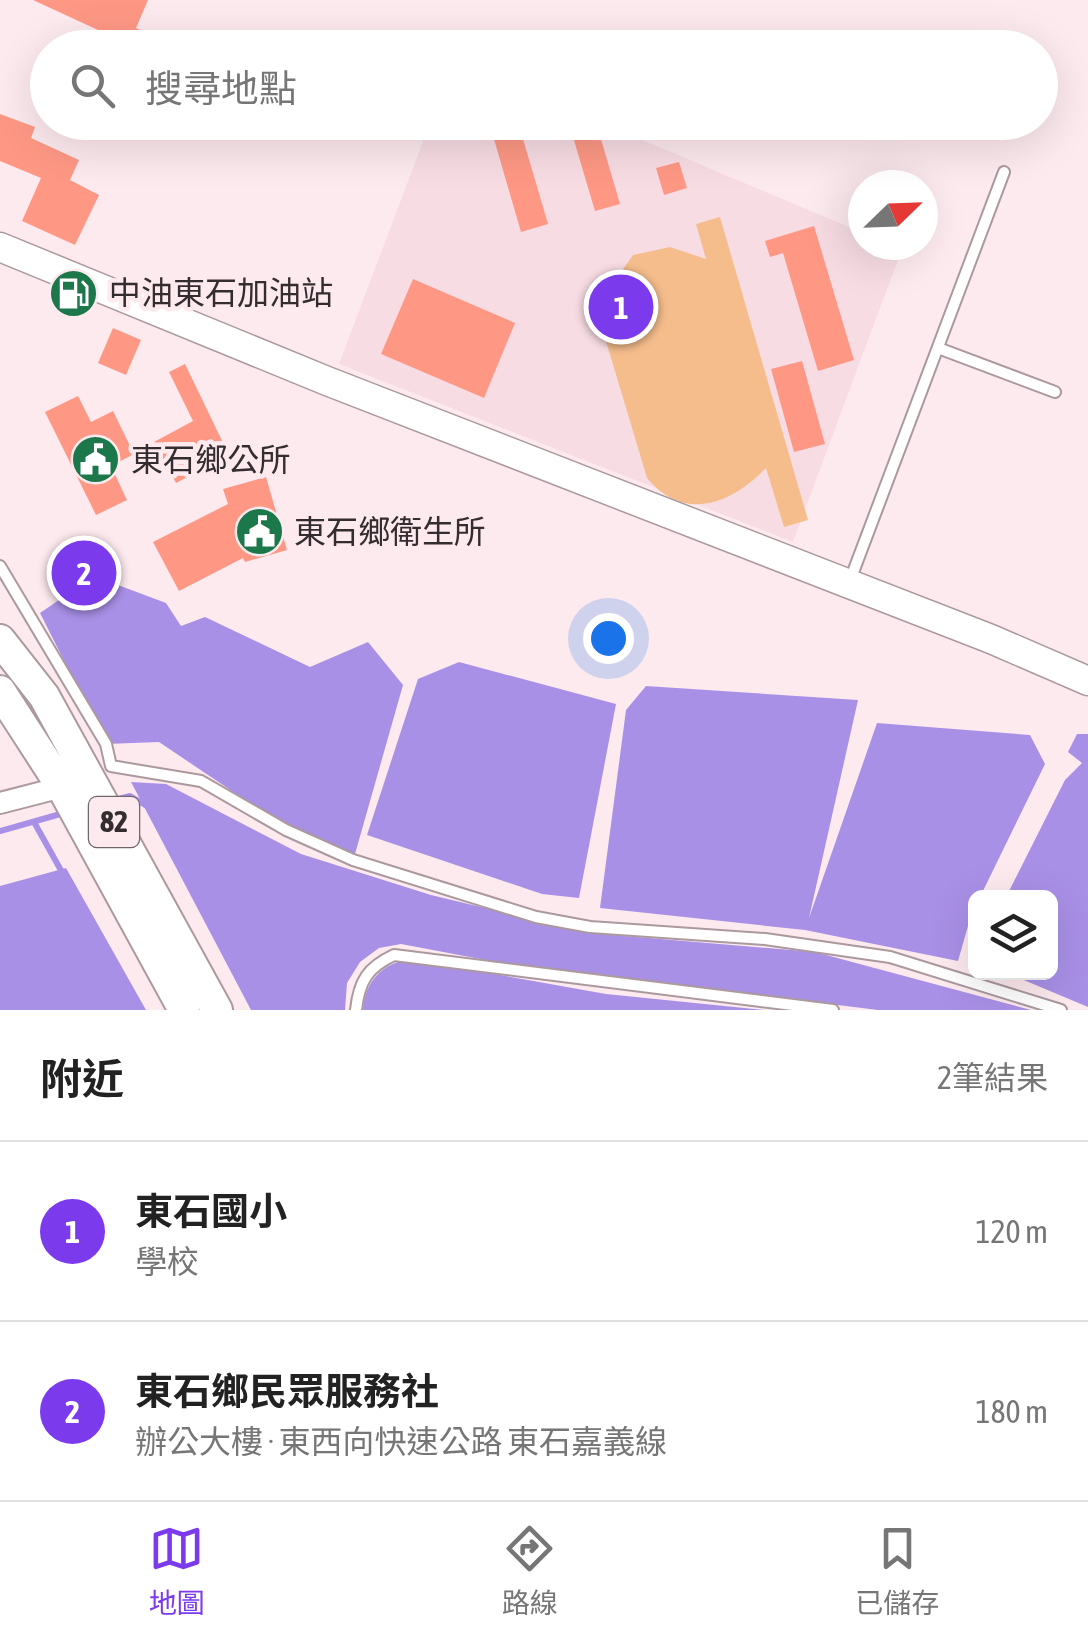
<!DOCTYPE html>
<html lang="zh-TW">
<head>
<meta charset="utf-8">
<style>
  :root { --surface:#fff; --page:#f2f2f2; --text:#222; --muted:#767676; --line:#e0e0e0; --accent:#7c3aed }
  body { margin:0; font-family:"Asap Condensed","Noto Sans TC",sans-serif; background:var(--page); color:var(--text) }
  .controls { position:absolute; right:30px; bottom:30px; display:grid; overflow:hidden; border-radius:15px; box-shadow:0 10px 40px #0002 }
  .controls button { width:90px; height:90px; display:grid; place-items:center; padding:0; border:0; border-bottom:2px solid var(--line); background:var(--surface); color:var(--text); font:50px sans-serif }
  .compass { position:absolute; left:848px; top:170px; width:90px; height:90px; border-radius:50%; background:var(--surface); box-shadow:0 10px 40px #0002; rotate:67deg }
  .you { position:absolute; left:608px; top:638px; width:35px; height:35px; margin:-25px; border:8px solid #fff; border-radius:50%; background:#1a73e8; box-shadow:0 0 0 15px #1a73e833 }
  .badge { display:grid; place-items:center; width:65px; height:65px; border-radius:50%; background:var(--accent); color:#fff; font-size:32px; font-weight:700 }
  .pin { position:absolute; translate:-50% -50%; border:5px solid #fff; box-shadow:0 2px 10px #0006 }
  .list { margin:0; padding:0; list-style:none }
  h2 { display:flex; justify-content:space-between; align-items:center; height:130px; margin:0; padding:0 40px; font-size:42px }
  h2 small { font-size:32px; font-weight:400; color:var(--muted) }
  .list li { display:grid; grid-template-columns:65px 1fr auto; gap:30px; align-items:center; box-sizing:border-box; height:180px; padding:0 40px; border-top:2px solid var(--line) }
  .list b { display:block; font-size:38px; white-space:nowrap }
  .list p { margin:0; font-size:32px; white-space:nowrap; color:var(--muted) }
  .list em { font-size:32px; font-style:normal; color:var(--muted) }
  .icon { flex:none; width:55px; height:55px; fill:none; stroke:currentColor; stroke-width:2; stroke-linecap:round; stroke-linejoin:round }
  .map { position:relative; flex:none; width:1088px; height:1010px; overflow:hidden }
  .search { position:absolute; background:var(--surface); box-shadow:0 10px 40px #0002; left:30px; right:30px; top:30px; height:110px; display:flex; align-items:center; gap:25px; box-sizing:border-box; padding:0 35px; border-radius:55px; color:var(--muted); font-size:38px }
  .sheet { height:490px; background:var(--surface) }
  nav { display:flex; justify-content:space-around; align-items:center; box-sizing:border-box; height:140px; border-top:2px solid var(--line); background:var(--surface); font-size:28px; color:var(--muted) }
  nav a { display:grid; justify-items:center; gap:5px }
  nav .on { color:var(--accent) }
  .map>svg:first-child { display:block }
  .built { fill:#f8dce4 }
  .green { fill:#f5bd8c }
  .water { fill:#a990e7 }
  .lines { fill:none; stroke-linecap:round; stroke-linejoin:round }
  .stream { stroke:#a990e7; stroke-width:6 }
  .building { fill:#fe9885 }
  .service-casing { stroke:#ab999e; stroke-width:14 }
  .minor-casing { stroke:#ab999e; stroke-width:24 }
  .secondary-casing { stroke:#ab999e; stroke-width:31 }
  .primary-casing { stroke:#ab999e; stroke-width:34 }
  .service { stroke:#fff; stroke-width:10 }
  .minor { stroke:#fff; stroke-width:20 }
  .secondary { stroke:#fff; stroke-width:28 }
  .primary { stroke:#fff; stroke-width:30 }
  .labels { text-anchor:middle; stroke-width:9; stroke-linejoin:round; paint-order:stroke }
  .shield { fill:#fdeaef; stroke:#706669; stroke-width:2.5 }
  .shield-label { font-size:30px; font-weight:bold; fill:#342d2f }
  .poi-label { font-size:32px; fill:#342d2f; stroke:#fdeaef; text-anchor:start }
</style>
</head>
<body>
<div class="map">
<svg width="1088" height="1010" viewBox="0 0 1088 1010">
  <rect width="100%" height="100%" fill="#fdeaef"/>
  <path class="built" d="M430,123h172l261,110v12l39,4 -109,293 -454,-178z"/>
  <path class="green" d="M720,217l88,303 -24,7 -18,-59c-34,36 -82,55 -119,10l-47,-157 7,-29 26,-37 37,-8 36,12 -10,-35z"/>
  <path class="water" d="M94,576l72,27 15,23 24,-9 105,50 58,-25 35,43 -48,169 -83,-36 -113,-76 -53,2 -66,-131z
    M459,662l157,42 -37,194 -37,-4 -175,-59 51,-156z
    M646,686l212,14 -49,218 68,-195 153,12 15,29 -65,133 -4,1 -18,63 -153,-31 -205,-22 26,-198z
    M1077,734h11v273l-81,-34 43,-1v-74l-44,-1 59,-117 17,-17 -14,-11z
    M131,782l35,2 135,70 130,41 158,38 226,19 216,58h-153l-382,-48 -95,-18 -22,4 -19,14 -13,21 -2,27h-94z
    M66,868l80,142h-146v-124z
    M411,959l195,35 159,16h-402c2,-29 19,-47 48,-51z"/>
  <g class="lines">
    <path class="stream" d="M115,800l15,-4 17,10
      M34,822l29,52
      M0,831l64,-18"/>
  </g>
  <path class="building" d="M33,0h115l-12,28 48,20h-47z
    M0,114l35,13 -4,11 48,22 -9,20 29,15 -24,50 -53,-24 19,-43 -41,-17z
    M489,122h29l30,102 -27,8z
    M598,129l22,75 -25,7 -22,-74z
    M679,162l8,26 -23,7 -8,-27z
    M814,226l40,134 -36,11 -35,-118 -13,4 -5,-16z
    M413,279l102,44 -31,75 -103,-44z
    M113,328l28,12 -15,35 -28,-12z
    M802,361l23,83 -31,8 -23,-83z
    M185,364l41,85 -18,9 3,7 -35,18 -22,-41 39,-21 -24,-49z
    M78,396l13,26 22,-11 21,43 -23,12 16,34 -31,15 -51,-103z
    M266,477l21,73 -42,12 -2,-4 -64,33 -26,-49 75,-38 -5,-15z
    M102,545l16,31 -52,26 -15,-31z"/>
  <g class="lines">
    <defs>
      <path id="service" d="M938,348l117,44
        M0,566l106,178 5,22 90,15 85,49 67,30 183,57 54,10 175,12 125,18 171,53
        M849,583l155,-411
        M356,1010c3,-29 12,-43 38,-55l439,55"/>
      <path id="minor" d="M0,803l62,-16"/>
      <path id="secondary" d="M0,247l327,134 664,258 97,42"/>
      <path id="primary" d="M0,640l44,56 173,314
        M0,691l62,96 122,223"/>
    </defs>
    <use href="#service" class="service-casing"/>
    <use href="#minor" class="minor-casing"/>
    <use href="#secondary" class="secondary-casing"/>
    <use href="#primary" class="primary-casing"/>
    <use href="#service" class="service"/>
    <use href="#minor" class="minor"/>
    <use href="#secondary" class="secondary"/>
    <use href="#primary" class="primary"/>
  </g>
  <defs>
    <symbol id="fuel-disc" viewBox="-11 -11 22 22"><circle r="9.5" fill="#1c774b" stroke="#fdeaef"/><path d="M-5.5-6h7V0h2V4h1.3V-2.5L3-4.5l.8-.8L6-3V5H2.5V1h-1V6h-7ZM-4.2-4.7v3.2H.2V-4.7Z" fill="#fff"/></symbol>
    <symbol id="civic-disc" viewBox="-11 -11 22 22"><circle r="9.5" fill="#1c774b" stroke="#fdeaef"/><path d="M-.6-6.5H3V-4.5H.6V-3L4-1V1h2V6H-6V1h2V-1L-.6-3ZM-1.2 2.5V6h2.4V2.5Z" fill="#fff"/></symbol>
  </defs>
  <g fill-rule="evenodd">
    <use href="#fuel-disc" x="46" y="266" width="55" height="55"/>
    <use href="#civic-disc" x="68" y="432" width="55" height="55"/>
    <use href="#civic-disc" x="232" y="504" width="55" height="55"/>
  </g>
  <g class="labels">
    <rect class="shield" x="89" y="797" width="50" height="50" rx="8"/>
    <g class="shield-label">
      <text x="114" y="832">82</text>
    </g>
    <g class="poi-label">
      <text x="109" y="304">中油東石加油站</text>
      <text x="131" y="471">東石鄉公所</text>
      <text x="294" y="543">東石鄉衛生所</text>
    </g>
  </g>
</svg>
<div class="controls">
<button><svg class="icon" aria-label="layers" viewBox="0 0 24 24"><path d="M12 4l9 5-9 5-9-5zM3 14l9 5 9-5"/></svg></button>
</div>
<svg class="compass" viewBox="-18 -18 36 36"><path d="M0-13l5 13h-10z" fill="#e53935"/><path d="M0 13l5-13h-10z" fill="#767676"/></svg>
<div class="you"></div>
<div class="pin badge" style="left:621px;top:307px">1</div>
<div class="pin badge" style="left:84px;top:573px">2</div>
<div class="search"><svg class="icon" aria-label="search" viewBox="0 0 24 24"><circle cx="10" cy="10" r="6"/><path d="M15 15l6 6"/></svg>搜尋地點</div>
</div>
<section class="sheet">
<h2>附近<small>2筆結果</small></h2>
<ul class="list">
<li><span class="badge">1</span><div><b>東石國小</b><p>學校</p></div><em>120 m</em></li>
<li><span class="badge">2</span><div><b>東石鄉民眾服務社</b><p>辦公大樓 · 東西向快速公路 東石嘉義線</p></div><em>180 m</em></li>
</ul>
</section>
<nav>
<a class="on"><svg class="icon" aria-label="map" viewBox="0 0 24 24"><path d="M3 6l6-2 6 2 6-2v14l-6 2-6-2-6 2zM9 4v14M15 6v14"/></svg>地圖</a>
<a><svg class="icon" aria-label="directions" viewBox="0 0 24 24"><path d="M12 3l9 9-9 9-9-9zM9 14v-3h6M13 9l2 2-2 2"/></svg>路線</a>
<a><svg class="icon" aria-label="saved" viewBox="0 0 24 24"><path d="M7 4h10v16l-5-4-5 4z"/></svg>已儲存</a>
</nav>
</body>
</html>
